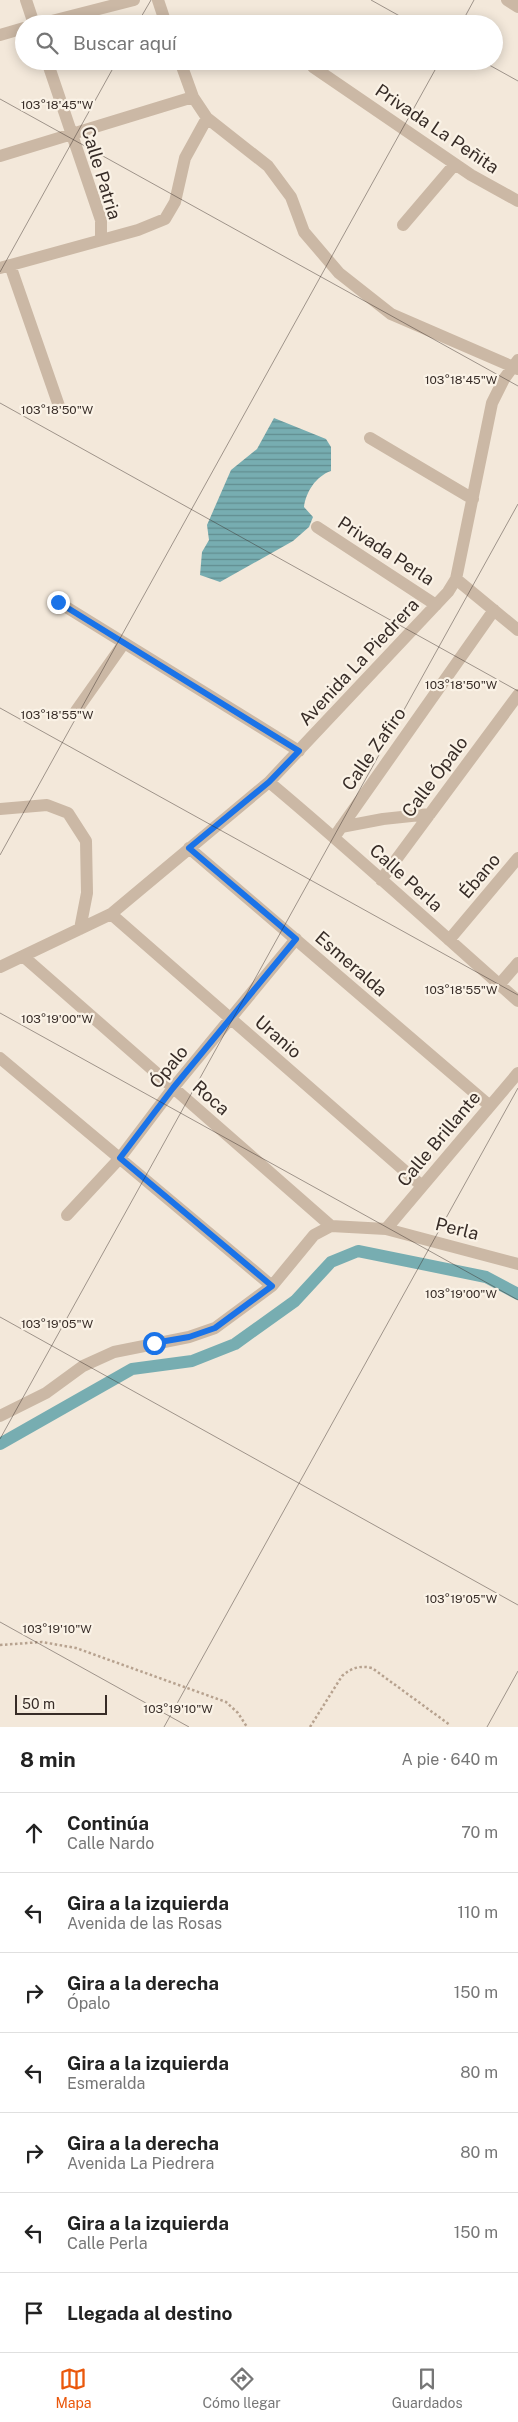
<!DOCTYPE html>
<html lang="es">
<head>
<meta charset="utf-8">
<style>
  :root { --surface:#fff; --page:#f6f6f6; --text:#222; --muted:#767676; --line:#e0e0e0; --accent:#ea580c }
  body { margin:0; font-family:"Public Sans",sans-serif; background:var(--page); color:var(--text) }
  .scale { position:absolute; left:15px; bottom:12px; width:92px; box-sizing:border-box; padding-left:5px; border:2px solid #372c27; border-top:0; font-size:14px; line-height:18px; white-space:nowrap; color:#372c27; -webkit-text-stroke:4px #faf2e6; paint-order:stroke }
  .stop { position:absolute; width:15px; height:15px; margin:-11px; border:4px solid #1a73e8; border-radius:50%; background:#fff }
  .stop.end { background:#1a73e8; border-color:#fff; box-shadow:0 1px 5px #0008 }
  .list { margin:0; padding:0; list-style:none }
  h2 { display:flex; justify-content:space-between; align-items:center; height:65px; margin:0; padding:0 20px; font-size:21px }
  h2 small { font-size:16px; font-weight:400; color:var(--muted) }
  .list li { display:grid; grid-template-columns:32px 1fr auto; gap:15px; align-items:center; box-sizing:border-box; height:80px; padding:0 20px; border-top:1px solid var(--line) }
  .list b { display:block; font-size:19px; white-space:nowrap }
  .list p { margin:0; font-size:16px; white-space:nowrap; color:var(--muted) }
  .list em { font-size:16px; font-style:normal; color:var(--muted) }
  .icon { flex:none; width:28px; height:28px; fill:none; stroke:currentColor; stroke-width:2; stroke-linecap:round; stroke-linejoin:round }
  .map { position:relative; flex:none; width:518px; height:1727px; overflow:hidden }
  .search { position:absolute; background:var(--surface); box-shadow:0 2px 12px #0003; left:15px; right:15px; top:15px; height:55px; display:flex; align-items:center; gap:12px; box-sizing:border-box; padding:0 18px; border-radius:28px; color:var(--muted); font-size:19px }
  .sheet { height:625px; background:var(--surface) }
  nav { display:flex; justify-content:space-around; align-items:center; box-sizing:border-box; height:70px; border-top:1px solid var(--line); background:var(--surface); font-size:14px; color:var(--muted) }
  nav a { display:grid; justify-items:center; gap:2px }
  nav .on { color:var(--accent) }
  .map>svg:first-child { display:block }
  .water { fill:url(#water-rules) }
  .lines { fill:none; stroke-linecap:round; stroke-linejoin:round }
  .canal { stroke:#77adb1; stroke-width:12 }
  .path { stroke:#b7a28f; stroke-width:2.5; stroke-dasharray:2.5 2.5; stroke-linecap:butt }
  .minor { stroke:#cbb8a5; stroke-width:12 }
  .route { stroke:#1a73e8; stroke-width:6 }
  .ticks { fill:none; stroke:#372c27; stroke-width:1; stroke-opacity:0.45 }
  .labels { text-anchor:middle; stroke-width:4.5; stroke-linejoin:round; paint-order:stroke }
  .street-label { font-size:18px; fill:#372c27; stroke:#faf2e6 }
  .ticks-label { font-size:12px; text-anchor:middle; fill:#372c27; stroke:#faf2e6; stroke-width:4.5; stroke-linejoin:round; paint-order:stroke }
</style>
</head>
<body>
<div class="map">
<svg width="518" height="1727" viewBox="0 0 518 1727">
  <defs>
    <pattern id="water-rules" width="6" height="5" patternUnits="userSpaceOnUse" patternTransform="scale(1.25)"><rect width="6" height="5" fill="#77adb1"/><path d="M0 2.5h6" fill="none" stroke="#628d90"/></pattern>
  </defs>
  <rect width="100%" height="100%" fill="#f3e8da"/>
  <path class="water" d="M274,418l52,21 5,8v24c-15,5 -25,21 -27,36l9,10 -4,10 -16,14 -73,41 -20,-7 2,-23 7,-12 -2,-15 24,-55 26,-21z"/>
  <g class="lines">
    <path class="canal" d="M0,1444l132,-75 60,-8 43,-17 60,-43 36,-39 27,-11 128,26 32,17"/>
    <path class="path" d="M0,1645l42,-3 34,6 150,54 12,11 9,14
      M310,1727l32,-51c9,-8 18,-11 30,-8l78,57"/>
    <path class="minor" d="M26,0l8,24
      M158,0l8,24
      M507,0l11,7
      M40,24l94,-24
      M0,35l24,-7
      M47,61l54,159v19
      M180,61l13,36 14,21 61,48 23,31 13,35 35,41 52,41 127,55
      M313,67l158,108 47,26
      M0,156l193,-59
      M403,225l52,-61
      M10,265l49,141
      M0,268l138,-38 27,-11 10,-17 10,-44 22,-40
      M370,438l103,61
      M317,527l119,78
      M456,579l62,51
      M58,602l241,149
      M76,711l48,-68
      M269,782c85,71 166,146 249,219
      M0,809l47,-4 21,8 18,28 1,52 -7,36
      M341,827l42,-8 47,-5
      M335,836l159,-226
      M189,848l301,258
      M381,880l137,-185
      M111,914l311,272
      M449,940l69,-82
      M24,957l307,269
      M0,967l111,-53 158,-132 179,-190 8,-13 36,-176 12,-24 14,-19
      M499,985l19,-22
      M0,1058l272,228
      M67,1215l53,-57 53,-70 123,-149
      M386,1229l132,-156
      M0,1416l46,-23 37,-27 31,-14 75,-15 26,-9 57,-42 42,-51 17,-9 55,3 132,35"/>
  </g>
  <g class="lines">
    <path class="route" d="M58,602l241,149 -30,31 -80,66 107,91 -123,149 -53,70 152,128 -57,42 -26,9 -35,6"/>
  </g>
  <path class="ticks" d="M371,0l43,24M137,24l14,-24M461,24l13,-24M482,61l36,20M0,99l518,287M0,272l117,-211M0,403l518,288M0,708l518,287M0,855l440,-794M0,1013l518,287M0,1317l518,288M0,1439l518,-935M0,1622l189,105M164,1727l354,-639M487,1727l31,-56"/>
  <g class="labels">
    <g class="street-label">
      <text transform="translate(437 129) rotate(34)" y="6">Privada La Peñita</text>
      <text transform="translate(101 173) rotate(73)" y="6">Calle Patria</text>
      <text transform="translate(386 551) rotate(33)" y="6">Privada Perla</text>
      <text transform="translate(359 662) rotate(-47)" y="6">Avenida La Piedrera</text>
      <text transform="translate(374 749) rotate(-55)" y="6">Calle Zafiro</text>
      <text transform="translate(435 777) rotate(-53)" y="6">Calle Ópalo</text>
      <text transform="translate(480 876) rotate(-50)" y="6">Ébano</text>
      <text transform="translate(406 878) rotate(42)" y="6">Calle Perla</text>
      <text transform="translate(351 964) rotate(41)" y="6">Esmeralda</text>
      <text transform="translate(278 1037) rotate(41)" y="6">Uranio</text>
      <text transform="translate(169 1067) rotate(-51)" y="6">Ópalo</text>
      <text transform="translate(211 1098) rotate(41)" y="6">Roca</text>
      <text transform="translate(439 1139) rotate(-50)" y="6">Calle Brillante</text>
      <text transform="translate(457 1229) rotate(14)" y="6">Perla</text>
    </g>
  </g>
  <g class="ticks-label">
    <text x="57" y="109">103°18'45"W</text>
    <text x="461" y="384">103°18'45"W</text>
    <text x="57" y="414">103°18'50"W</text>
    <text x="461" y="689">103°18'50"W</text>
    <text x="57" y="719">103°18'55"W</text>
    <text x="461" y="994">103°18'55"W</text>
    <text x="57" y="1023">103°19'00"W</text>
    <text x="461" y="1298">103°19'00"W</text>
    <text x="57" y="1328">103°19'05"W</text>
    <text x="461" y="1603">103°19'05"W</text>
    <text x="57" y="1633">103°19'10"W</text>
    <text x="178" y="1713">103°19'10"W</text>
  </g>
</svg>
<div class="scale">50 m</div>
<div class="stop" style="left:154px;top:1343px"></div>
<div class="stop end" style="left:58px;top:602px"></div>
<div class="search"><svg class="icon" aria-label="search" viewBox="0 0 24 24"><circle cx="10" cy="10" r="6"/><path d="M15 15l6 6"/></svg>Buscar aquí</div>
</div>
<section class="sheet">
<h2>8 min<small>A pie · 640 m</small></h2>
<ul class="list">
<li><svg class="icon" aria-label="ahead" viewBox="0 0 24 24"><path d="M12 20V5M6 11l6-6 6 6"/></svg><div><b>Continúa</b><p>Calle Nardo</p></div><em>70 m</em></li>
<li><svg class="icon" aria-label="left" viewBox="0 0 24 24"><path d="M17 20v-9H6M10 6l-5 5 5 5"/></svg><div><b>Gira a la izquierda</b><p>Avenida de las Rosas</p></div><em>110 m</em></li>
<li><svg class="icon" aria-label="right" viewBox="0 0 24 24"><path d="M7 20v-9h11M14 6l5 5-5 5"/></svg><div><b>Gira a la derecha</b><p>Ópalo</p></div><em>150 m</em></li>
<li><svg class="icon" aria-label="left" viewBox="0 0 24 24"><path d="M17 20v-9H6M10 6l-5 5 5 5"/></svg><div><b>Gira a la izquierda</b><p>Esmeralda</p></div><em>80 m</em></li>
<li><svg class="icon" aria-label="right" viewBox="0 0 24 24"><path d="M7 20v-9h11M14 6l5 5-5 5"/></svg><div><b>Gira a la derecha</b><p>Avenida La Piedrera</p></div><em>80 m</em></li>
<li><svg class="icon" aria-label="left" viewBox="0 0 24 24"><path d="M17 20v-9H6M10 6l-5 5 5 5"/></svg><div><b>Gira a la izquierda</b><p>Calle Perla</p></div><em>150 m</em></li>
<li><svg class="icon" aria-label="arrive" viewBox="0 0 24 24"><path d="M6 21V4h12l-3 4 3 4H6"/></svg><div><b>Llegada al destino</b></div></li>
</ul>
</section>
<nav>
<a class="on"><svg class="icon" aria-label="map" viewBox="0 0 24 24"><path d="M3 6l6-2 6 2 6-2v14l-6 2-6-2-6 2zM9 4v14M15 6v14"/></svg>Mapa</a>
<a><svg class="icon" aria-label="directions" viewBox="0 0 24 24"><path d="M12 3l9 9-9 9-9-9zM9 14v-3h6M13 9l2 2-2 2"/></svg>Cómo llegar</a>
<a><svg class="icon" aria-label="saved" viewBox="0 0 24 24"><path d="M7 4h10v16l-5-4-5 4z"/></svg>Guardados</a>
</nav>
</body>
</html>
